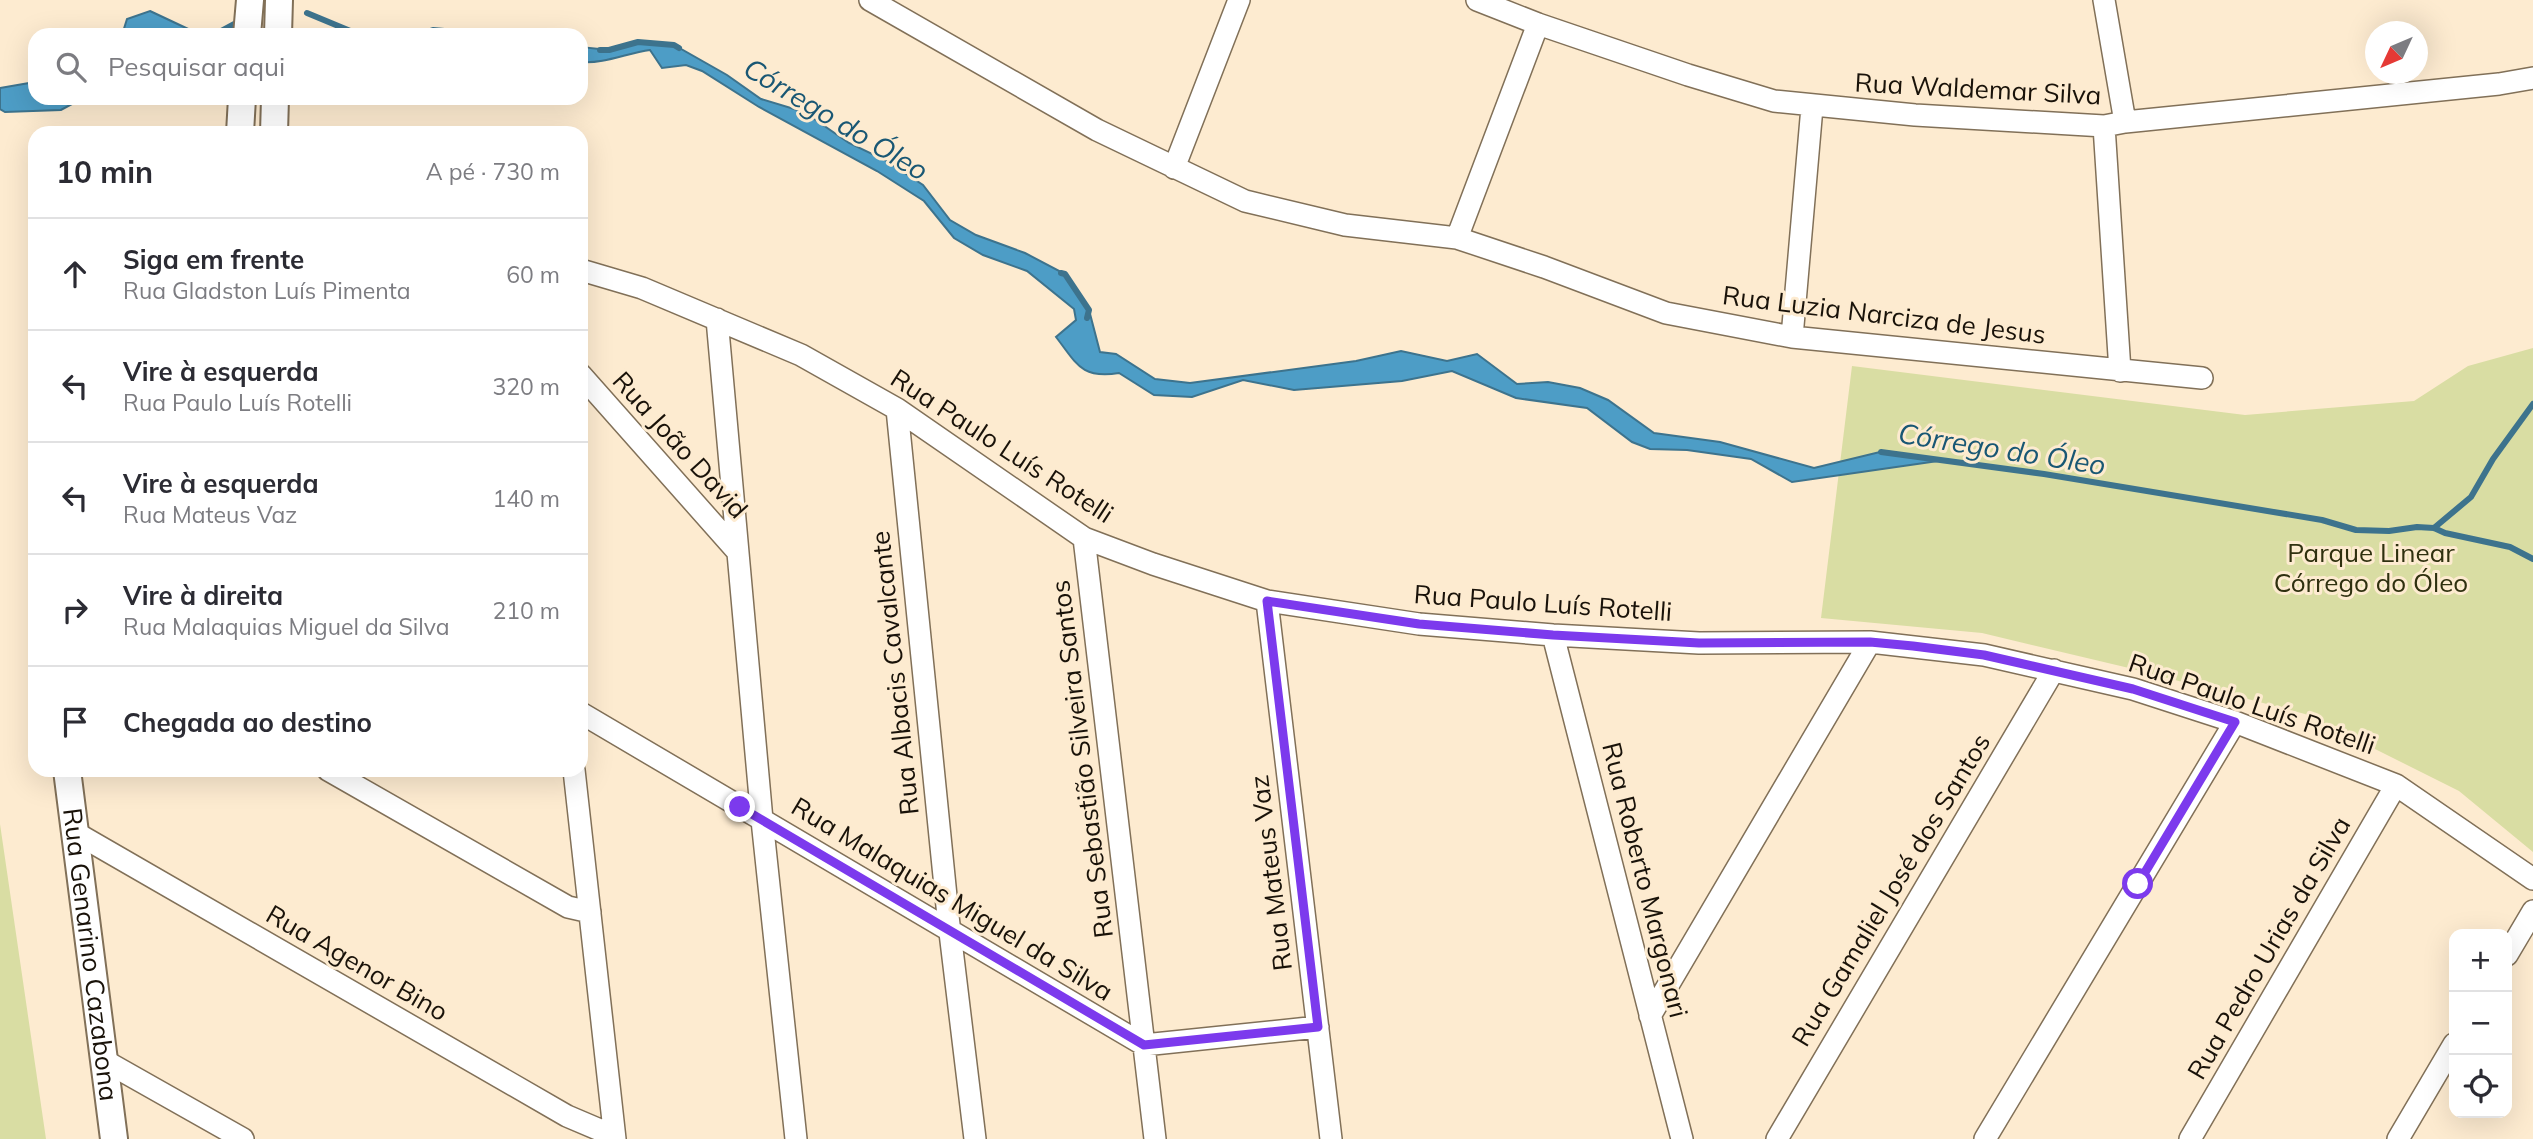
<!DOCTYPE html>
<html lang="pt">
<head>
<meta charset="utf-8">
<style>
  :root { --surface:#fff; --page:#f7f7f7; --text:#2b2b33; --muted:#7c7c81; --line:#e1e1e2 }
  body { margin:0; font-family:Mulish,sans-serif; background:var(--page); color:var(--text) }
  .controls { position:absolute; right:21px; bottom:21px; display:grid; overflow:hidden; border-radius:14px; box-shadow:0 7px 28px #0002 }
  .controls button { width:63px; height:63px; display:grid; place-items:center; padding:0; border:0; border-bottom:2px solid var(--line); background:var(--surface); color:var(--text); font:35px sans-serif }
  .compass { position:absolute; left:2365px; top:21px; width:63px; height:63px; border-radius:50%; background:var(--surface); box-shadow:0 7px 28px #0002; rotate:226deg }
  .stop { position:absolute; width:21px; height:21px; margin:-16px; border:5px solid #7c3aed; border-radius:50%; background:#fff }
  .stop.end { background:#7c3aed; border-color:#fff; box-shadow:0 2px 7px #0008 }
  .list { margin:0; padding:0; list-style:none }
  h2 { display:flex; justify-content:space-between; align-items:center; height:91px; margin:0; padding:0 28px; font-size:30px }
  h2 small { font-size:23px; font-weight:400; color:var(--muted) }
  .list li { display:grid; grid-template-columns:46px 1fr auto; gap:21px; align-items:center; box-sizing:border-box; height:112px; padding:0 28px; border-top:2px solid var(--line) }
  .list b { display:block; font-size:26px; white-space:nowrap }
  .list p { margin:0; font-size:23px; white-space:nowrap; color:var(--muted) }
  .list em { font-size:23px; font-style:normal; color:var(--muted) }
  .icon { flex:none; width:38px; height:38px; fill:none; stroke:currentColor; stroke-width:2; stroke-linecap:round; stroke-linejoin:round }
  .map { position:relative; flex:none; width:2533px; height:1139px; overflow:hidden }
  .search { position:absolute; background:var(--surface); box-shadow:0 7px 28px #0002; left:28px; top:28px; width:560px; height:77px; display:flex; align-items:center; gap:18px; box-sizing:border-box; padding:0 24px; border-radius:21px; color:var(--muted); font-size:26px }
  .panel { position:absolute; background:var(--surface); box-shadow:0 7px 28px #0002; left:28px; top:126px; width:560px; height:651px; border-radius:21px }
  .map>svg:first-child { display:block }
  .green { fill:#d9dda3 }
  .water { fill:#4d9dc6; stroke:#3d738d; stroke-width:2 }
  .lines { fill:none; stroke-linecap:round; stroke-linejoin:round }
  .stream { stroke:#3d738d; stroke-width:6 }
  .minor-casing { stroke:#817058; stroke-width:24 }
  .tertiary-casing { stroke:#817058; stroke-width:30 }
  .minor { stroke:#fff; stroke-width:21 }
  .tertiary { stroke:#fff; stroke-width:26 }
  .route { stroke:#7c3aed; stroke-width:9 }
  .labels { text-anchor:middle; stroke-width:6; stroke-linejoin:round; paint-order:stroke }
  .street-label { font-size:26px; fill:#191209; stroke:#fdebd0 }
  .park-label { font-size:26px; fill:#2f300f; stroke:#fdebd0 }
  .water-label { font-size:28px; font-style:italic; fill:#195774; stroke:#fdebd0 }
</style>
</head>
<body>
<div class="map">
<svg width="2533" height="1139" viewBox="0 0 2533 1139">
  <rect width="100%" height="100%" fill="#fdebd0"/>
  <path class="green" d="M2533,348v504l-74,-61 -154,-77 -176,-46 -147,-35 -161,-15 31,-252 393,49 169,-14 54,-35z
    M0,824l46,315h-46z"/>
  <path class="water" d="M150,11l51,24h-79l5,-16z
    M638,42l36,3 53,30 34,24 43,13 45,31 36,17 38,25 27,35 26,15 49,18 40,21 24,36 11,42 16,2 39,25 35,4 166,-22 45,-10 46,10 30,-7 40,30 31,-2 32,6 28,12 46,33 66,9 94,26 70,-17 61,9 -153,22 -41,-23 -64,-9 -37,-1 -18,-7 -45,-34 -71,-10 -64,-27 -50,10 -108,9 -51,-10 -51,17 -38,-2 -35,-22c-38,6 -42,-9 -63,-36l20,-17 -2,-11 -47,-38 -44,-16 -29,-17 -30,-37 -47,-30 -118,-64 -57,-36 -16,-6 -24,3 -12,-18c-23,3 -46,14 -69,12v-15l28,3z
    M35,82v16h48l-22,12 -56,2 -5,-3v-21z"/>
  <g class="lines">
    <path class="stream" d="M307,13l53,22
      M214,35l26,-14
      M419,35l14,-5 57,5
      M600,50h9l29,-8 36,3 5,3
      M1061,273l4,1 24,36 -2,8
      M1881,452l163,22 278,46 34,10 33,1 28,-4 17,1 11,5 65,14 23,12
      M2434,528l37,-31 22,-38 40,-55"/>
    <defs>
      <path id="minor" d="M870,0l227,130 148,71 100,24 112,13 87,29 122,46 126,24 410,41
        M1477,0l61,24 150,51 86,26 141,14 189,11 21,-4 374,-38 34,-6
        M2104,0l21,122
        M2104,126l16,245
        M1174,168l65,-168
        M1457,238l81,-214
        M581,270l61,18 159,67 96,54 187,129 69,26 114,37 152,23 134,11 146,8 171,-1 114,13 149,34 102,33 161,63 137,94
        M717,319l45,501 34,319
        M1792,337l20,-230
        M581,375l156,176
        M897,409l51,507 27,223
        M1084,538l71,601
        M1267,601l64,538
        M1553,635l129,504
        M581,713l563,332 174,-18
        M328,770l240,137 22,5
        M574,770l41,369
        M76,833l491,283 47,20
        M2507,955l26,-44
        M1650,1016l220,-374
        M105,1061l138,78
        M1777,1139l277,-469
        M1985,1139l250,-417
        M2190,1139l206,-354
        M2398,1139l56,-95"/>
      <g id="tertiary">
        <path d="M247,35l3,-35"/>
        <path d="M278,35l1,-35"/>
        <path d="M240,133l2,-35"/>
        <path d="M274,133l1,-35"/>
        <path id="s1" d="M67,770l47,369"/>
      </g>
    </defs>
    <use href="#minor" class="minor-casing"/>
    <use href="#tertiary" class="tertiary-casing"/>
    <use href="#minor" class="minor"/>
    <use href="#tertiary" class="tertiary"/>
  </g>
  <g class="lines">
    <path class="route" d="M740,807l404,238 174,-18 -51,-426 152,23 134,11 146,8 171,-1 43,4 71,9 149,34 102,33 -97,162"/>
  </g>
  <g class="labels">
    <g class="street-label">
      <text transform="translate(1978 89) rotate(3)" y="9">Rua Waldemar Silva</text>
      <text transform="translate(1884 315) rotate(7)" y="9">Rua Luzia Narciza de Jesus</text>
      <text transform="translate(680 445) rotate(48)" y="9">Rua João David</text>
      <text transform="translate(1002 446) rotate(33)" y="9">Rua Paulo Luís Rotelli</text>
      <text transform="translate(1543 603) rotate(4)" y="9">Rua Paulo Luís Rotelli</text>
      <text transform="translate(895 673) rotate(-96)" y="9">Rua Albacis Cavalcante</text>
      <text transform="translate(2252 704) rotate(19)" y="9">Rua Paulo Luís Rotelli</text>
      <text transform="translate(1082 759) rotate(-97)" y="9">Rua Sebastião Silveira Santos</text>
      <text transform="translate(1271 873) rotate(-97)" y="9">Rua Mateus Vaz</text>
      <text transform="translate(1645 880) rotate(76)" y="9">Rua Roberto Margonari</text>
      <text transform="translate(1891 890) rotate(-59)" y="9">Rua Gamaliel José dos Santos</text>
      <text transform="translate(952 899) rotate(31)" y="9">Rua Malaquias Miguel da Silva</text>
      <text transform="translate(2269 948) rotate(-60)" y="9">Rua Pedro Urias da Silva</text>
      <text dy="9" stroke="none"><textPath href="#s1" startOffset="186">Rua Genarino Cazabona</textPath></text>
      <text transform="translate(357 963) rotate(30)" y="9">Rua Agenor Bino</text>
    </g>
    <g class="park-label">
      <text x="2371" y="562">Parque Linear<tspan x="2371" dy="30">Córrego do Óleo</tspan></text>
    </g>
    <g class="water-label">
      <text transform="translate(836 119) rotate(31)" y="10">Córrego do Óleo</text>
      <text transform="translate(2002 449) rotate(9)" y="10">Córrego do Óleo</text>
    </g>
  </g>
</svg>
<div class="controls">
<button>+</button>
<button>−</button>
<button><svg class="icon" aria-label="locate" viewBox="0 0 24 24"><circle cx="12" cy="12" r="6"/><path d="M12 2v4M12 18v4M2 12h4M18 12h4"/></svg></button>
</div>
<svg class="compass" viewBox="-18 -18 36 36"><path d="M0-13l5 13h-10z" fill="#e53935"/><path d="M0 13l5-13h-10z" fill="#7c7c81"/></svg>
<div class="stop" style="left:2138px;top:884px"></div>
<div class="stop end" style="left:740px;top:807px"></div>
<div class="search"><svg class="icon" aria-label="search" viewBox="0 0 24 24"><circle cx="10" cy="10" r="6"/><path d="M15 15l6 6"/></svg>Pesquisar aqui</div>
<section class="panel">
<h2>10 min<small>A pé · 730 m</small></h2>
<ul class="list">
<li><svg class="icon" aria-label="ahead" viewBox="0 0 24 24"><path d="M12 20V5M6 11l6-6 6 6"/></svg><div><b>Siga em frente</b><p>Rua Gladston Luís Pimenta</p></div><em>60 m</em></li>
<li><svg class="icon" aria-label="left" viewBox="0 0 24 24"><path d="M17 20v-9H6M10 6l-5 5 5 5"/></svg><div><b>Vire à esquerda</b><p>Rua Paulo Luís Rotelli</p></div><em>320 m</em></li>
<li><svg class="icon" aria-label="left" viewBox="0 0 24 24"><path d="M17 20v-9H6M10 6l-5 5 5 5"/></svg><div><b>Vire à esquerda</b><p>Rua Mateus Vaz</p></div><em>140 m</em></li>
<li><svg class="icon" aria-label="right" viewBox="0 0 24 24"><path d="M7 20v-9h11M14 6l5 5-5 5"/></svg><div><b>Vire à direita</b><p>Rua Malaquias Miguel da Silva</p></div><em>210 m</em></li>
<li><svg class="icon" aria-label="arrive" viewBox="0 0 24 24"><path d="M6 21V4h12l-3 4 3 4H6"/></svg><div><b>Chegada ao destino</b></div></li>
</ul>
</section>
</div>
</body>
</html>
